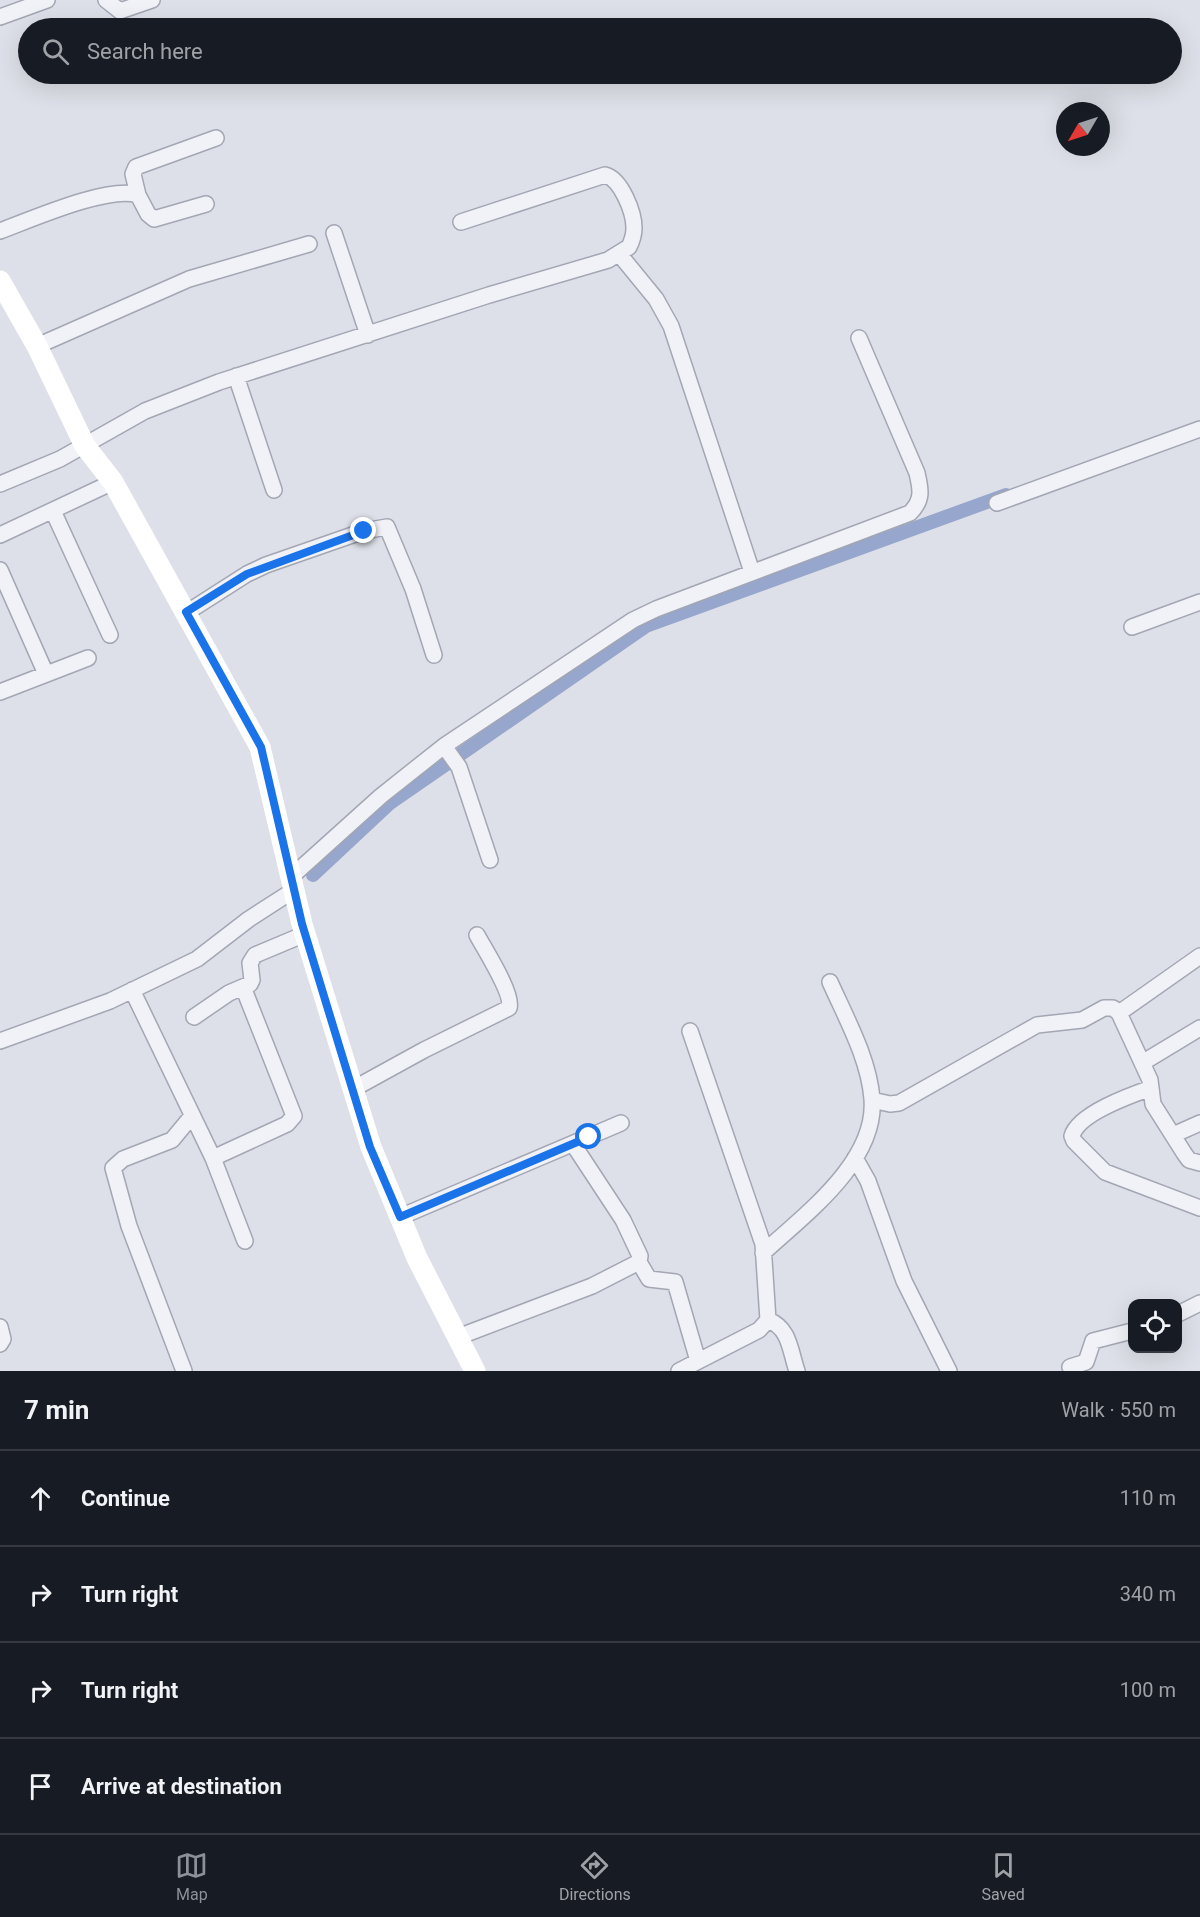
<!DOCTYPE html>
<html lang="en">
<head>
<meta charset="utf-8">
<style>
  :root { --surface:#171b24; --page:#20242c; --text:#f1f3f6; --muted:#9ea1a6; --line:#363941; --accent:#8c9099 }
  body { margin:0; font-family:Roboto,sans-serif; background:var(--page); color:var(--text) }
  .controls { position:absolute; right:18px; bottom:18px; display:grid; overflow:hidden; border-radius:12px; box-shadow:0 6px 24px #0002 }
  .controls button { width:54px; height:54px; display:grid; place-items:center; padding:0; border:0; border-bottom:2px solid var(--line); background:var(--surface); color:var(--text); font:30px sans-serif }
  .compass { position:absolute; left:1056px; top:102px; width:54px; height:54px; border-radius:50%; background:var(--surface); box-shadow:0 6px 24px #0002; rotate:231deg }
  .stop { position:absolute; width:18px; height:18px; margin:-14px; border:4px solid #1a73e8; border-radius:50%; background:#fff }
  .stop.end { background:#1a73e8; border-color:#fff; box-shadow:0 2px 6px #0008 }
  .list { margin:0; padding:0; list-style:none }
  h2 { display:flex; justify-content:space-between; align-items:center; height:78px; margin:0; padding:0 24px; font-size:26px }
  h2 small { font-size:20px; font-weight:400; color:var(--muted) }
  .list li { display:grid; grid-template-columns:39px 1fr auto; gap:18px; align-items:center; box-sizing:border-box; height:96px; padding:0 24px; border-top:2px solid var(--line) }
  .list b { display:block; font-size:22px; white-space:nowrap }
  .list em { font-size:20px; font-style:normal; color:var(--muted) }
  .icon { flex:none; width:33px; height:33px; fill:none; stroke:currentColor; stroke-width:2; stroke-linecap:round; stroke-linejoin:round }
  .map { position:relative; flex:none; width:1200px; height:1371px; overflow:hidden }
  .search { position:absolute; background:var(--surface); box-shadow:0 6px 24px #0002; left:18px; right:18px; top:18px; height:66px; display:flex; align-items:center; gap:15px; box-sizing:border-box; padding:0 21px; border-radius:33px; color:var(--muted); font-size:22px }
  .sheet { height:462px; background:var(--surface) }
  nav { display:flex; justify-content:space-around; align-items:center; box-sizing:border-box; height:84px; border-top:2px solid var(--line); background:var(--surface); font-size:16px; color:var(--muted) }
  nav a { display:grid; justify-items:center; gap:3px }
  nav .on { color:var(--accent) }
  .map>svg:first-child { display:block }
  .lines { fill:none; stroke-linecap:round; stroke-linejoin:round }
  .canal { stroke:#96a6cc; stroke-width:14 }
  .street-casing { stroke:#a3a6b3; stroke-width:18 }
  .street { stroke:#f1f2f7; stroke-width:15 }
  .secondary { stroke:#fff; stroke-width:21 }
  .route { stroke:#1a73e8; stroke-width:8 }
</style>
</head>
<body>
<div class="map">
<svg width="1200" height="1371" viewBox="0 0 1200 1371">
  <rect width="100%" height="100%" fill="#dee0e9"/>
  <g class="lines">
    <path class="canal" d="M313,875l77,-72 256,-177 360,-131"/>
    <defs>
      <path id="street" d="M106,0l14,11 32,-11
        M0,17l47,-17
        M138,195l-5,-21 3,-7 80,-29
        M0,231c30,-11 109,-46 138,-36l10,19 6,5 52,-15
        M334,233l34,102
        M620,255l36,44 15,27 81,246
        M37,346l152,-67 120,-35
        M236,376l38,114
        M0,484l60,-25 85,-48 74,-29 270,-87 119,-35 21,-13c3,-6 5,-12 5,-19 0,-16 -13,-49 -29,-53l-144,47
        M997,503l203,-74
        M53,511l57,124
        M0,535l113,-53
        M0,570l46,104
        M186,613l61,-39 19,-9 98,-34 23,-4 26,62 21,66
        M1132,627l68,-25
        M0,692l88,-34
        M444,746l15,21 31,93
        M291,877l90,-81 63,-50 189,-126 23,-11 254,-96c13,-13 11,-23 7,-40l-58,-135
        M132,990l81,168 32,83
        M1119,1013l81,-57
        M194,1017l35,-24 21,-9 2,-4 -2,-17 5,-8 50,-21
        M0,1041l110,-40 87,-42 52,-40 45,-29
        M1142,1063l58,-35
        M1151,1088c-20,7 -73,26 -79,48l2,5 31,31 95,36
        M353,1089l71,-39 85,-42c5,-13 -24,-58 -32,-73
        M872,1100l18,4 9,-1 138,-78 45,-5 22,-12h9l6,5 31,67 3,24 31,49 5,7 11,3
        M1173,1135l27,-12
        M213,1158l74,-34 7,-8 -51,-129
        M855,1158l13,23 36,100 45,90
        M400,1217l221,-94
        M763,1253c41,-38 114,-91 109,-154 -3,-40 -26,-81 -42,-117
        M639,1262l10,17 26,3 23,79
        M1178,1314l22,-11
        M768,1320c22,8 22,31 29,51
        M0,1327l3,12 -3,5
        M458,1337l134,-51 47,-24 1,-6 -17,-36 -50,-76
        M1070,1367l16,-5 7,-21 39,-10
        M184,1371l-55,-145 -16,-58 10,-9 49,-19 19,-23
        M679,1371l80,-41 9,-10 -5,-76 -73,-213"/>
    </defs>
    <use href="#street" class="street-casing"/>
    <use href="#street" class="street"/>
    <path class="secondary" d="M0,281l37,65 48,100 28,36 147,265 42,177 69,223 46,111 58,113"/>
  </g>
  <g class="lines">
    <path class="route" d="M364,531l-117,43 -61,38 75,135 41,177 68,223 30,70 189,-80"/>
  </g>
</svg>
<div class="controls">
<button><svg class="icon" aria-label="locate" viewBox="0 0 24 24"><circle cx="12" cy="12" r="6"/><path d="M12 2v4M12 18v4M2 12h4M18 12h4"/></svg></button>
</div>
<svg class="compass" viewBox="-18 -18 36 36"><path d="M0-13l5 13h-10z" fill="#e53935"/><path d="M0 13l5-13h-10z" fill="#9ea1a6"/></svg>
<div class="stop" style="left:589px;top:1137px"></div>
<div class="stop end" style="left:364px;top:531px"></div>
<div class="search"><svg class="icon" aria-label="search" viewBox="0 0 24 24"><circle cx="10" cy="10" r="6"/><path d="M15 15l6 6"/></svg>Search here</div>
</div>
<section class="sheet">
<h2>7 min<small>Walk · 550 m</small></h2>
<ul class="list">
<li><svg class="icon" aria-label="ahead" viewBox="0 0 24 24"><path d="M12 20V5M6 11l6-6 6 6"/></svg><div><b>Continue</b></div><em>110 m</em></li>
<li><svg class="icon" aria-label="right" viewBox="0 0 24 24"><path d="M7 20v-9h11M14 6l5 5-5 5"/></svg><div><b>Turn right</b></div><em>340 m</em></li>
<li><svg class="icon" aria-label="right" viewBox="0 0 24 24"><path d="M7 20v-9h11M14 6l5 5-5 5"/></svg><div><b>Turn right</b></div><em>100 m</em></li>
<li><svg class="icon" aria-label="arrive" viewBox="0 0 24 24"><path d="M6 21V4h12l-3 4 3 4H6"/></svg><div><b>Arrive at destination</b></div></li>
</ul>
</section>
<nav>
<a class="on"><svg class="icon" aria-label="map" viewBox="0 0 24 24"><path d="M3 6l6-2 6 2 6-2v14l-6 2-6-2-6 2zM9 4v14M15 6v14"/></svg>Map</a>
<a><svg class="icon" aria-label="directions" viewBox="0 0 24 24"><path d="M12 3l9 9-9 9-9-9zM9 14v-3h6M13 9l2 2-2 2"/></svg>Directions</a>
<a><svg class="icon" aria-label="saved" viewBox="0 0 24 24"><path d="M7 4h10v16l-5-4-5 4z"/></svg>Saved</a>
</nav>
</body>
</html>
